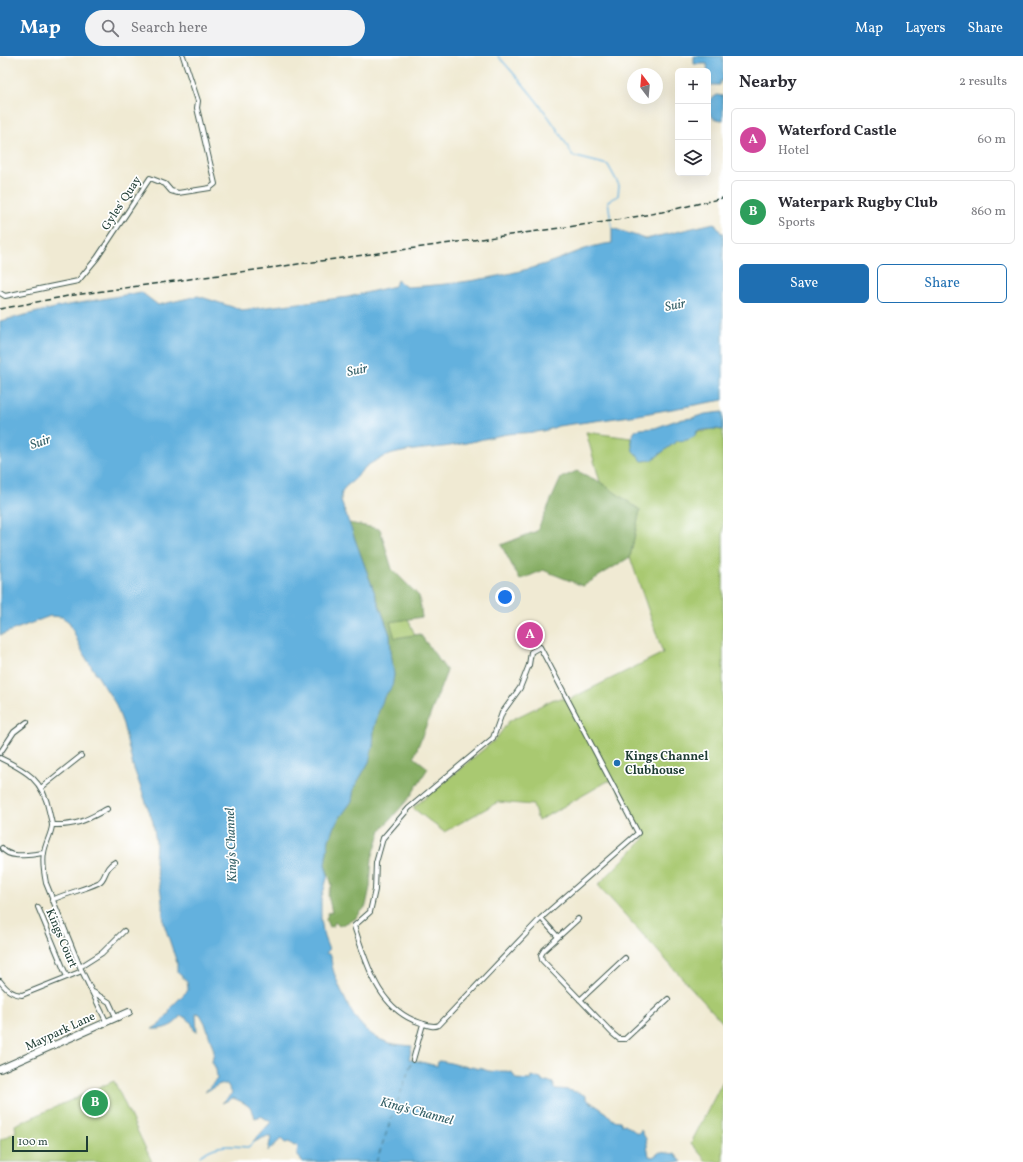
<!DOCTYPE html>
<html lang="en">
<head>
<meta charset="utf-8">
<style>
  :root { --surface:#fff; --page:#f2f2f3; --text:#2b2b33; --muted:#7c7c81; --line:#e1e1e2; --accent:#1f6fb2 }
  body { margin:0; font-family:Vollkorn,serif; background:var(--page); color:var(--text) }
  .controls { position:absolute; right:12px; top:12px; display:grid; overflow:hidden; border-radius:6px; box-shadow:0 4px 16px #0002 }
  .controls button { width:36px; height:36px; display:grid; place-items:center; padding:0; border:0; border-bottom:1px solid var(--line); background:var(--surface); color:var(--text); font:20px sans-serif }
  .compass { position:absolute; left:627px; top:12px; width:36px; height:36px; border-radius:50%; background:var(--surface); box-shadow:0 4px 16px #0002; rotate:344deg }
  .scale { position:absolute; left:12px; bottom:10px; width:76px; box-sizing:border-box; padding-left:4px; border:2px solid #1f3d34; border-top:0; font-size:11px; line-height:14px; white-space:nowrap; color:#1f3d34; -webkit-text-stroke:3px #fff; paint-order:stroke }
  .you { position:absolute; left:505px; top:541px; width:14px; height:14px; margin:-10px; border:3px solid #fff; border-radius:50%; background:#1a73e8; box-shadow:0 0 0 6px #1a73e833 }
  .badge { display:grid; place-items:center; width:26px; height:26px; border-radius:50%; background:var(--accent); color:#fff; font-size:13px; font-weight:700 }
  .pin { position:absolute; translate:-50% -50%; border:2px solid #fff; box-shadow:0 1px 4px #0006 }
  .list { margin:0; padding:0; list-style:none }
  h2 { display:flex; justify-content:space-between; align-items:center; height:52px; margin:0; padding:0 16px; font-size:17px }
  h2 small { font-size:13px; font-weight:400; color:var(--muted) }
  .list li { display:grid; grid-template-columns:26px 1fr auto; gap:12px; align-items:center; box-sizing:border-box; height:64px; margin:0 8px 8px; padding:0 8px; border:1px solid var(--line); border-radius:6px }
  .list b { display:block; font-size:15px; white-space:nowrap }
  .list p { margin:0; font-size:13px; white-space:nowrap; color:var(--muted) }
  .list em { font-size:13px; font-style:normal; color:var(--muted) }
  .actions { display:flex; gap:8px; padding:12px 16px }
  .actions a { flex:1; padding:9px 0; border:1px solid var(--accent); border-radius:6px; text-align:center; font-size:14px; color:var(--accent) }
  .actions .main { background:var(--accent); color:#fff }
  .icon { flex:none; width:22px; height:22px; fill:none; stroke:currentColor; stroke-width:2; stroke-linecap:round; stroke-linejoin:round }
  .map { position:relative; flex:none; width:723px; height:1106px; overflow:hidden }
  header { display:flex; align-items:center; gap:24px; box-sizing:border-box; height:56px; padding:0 20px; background:var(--accent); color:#fff }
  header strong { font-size:19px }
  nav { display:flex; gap:22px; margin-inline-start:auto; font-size:14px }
  .search { width:280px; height:36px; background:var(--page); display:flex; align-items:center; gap:10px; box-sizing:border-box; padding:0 14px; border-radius:22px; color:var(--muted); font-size:15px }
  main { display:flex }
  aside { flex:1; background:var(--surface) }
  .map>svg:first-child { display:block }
  .green { fill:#a9c971; stroke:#648352 }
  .forest { fill:#86ad63; stroke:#52754c }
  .water { fill:#64b1de; stroke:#427789 }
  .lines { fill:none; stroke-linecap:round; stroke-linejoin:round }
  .stream { stroke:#64b1de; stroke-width:1.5 }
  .ferry { stroke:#346067; stroke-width:1; stroke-dasharray:5 4; stroke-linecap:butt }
  .street-casing { stroke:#3e574c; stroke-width:6 }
  .secondary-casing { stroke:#3e574c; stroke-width:8 }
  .street { stroke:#fff; stroke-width:4 }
  .secondary { stroke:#fff; stroke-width:6 }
  .rail { stroke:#1f3d34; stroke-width:1.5; stroke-dasharray:6 3; stroke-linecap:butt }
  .poi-dot { fill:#1f6fb2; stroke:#fff; stroke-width:1.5 }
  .labels { text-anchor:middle; stroke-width:3.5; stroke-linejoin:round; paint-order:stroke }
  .street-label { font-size:12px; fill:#1f3d34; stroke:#fff }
  .poi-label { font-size:12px; font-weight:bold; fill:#1f3d34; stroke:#fff; text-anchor:start }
  .water-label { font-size:13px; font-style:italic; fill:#346067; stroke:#fff }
</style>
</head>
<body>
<header>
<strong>Map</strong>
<div class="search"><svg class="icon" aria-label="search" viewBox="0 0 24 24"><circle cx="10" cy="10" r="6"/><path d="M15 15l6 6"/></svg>Search here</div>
<nav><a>Map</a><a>Layers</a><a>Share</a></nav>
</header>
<main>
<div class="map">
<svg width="723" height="1106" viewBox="0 0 723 1106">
  <rect width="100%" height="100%" fill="#fff"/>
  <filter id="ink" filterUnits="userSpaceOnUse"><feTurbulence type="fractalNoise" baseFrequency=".025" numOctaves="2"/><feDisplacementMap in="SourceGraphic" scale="8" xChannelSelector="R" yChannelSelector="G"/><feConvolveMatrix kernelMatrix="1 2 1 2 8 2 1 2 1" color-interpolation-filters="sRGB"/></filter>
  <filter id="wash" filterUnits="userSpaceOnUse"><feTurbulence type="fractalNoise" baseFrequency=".012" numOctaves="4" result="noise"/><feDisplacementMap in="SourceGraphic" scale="16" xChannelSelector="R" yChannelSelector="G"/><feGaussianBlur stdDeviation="0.9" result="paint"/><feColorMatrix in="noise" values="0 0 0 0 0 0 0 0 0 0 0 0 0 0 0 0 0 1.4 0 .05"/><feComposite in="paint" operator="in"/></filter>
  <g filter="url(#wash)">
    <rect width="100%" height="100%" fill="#f0ead3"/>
    <path class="green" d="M711,373l12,1v593l-125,-138 47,-47 -32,-57h-5l-70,40 -5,-16 -35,-3 -54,30 -31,-24 83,-69 13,-18 45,-22h16l93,-46 -33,-96 10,-47 -40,-28 -14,-50 45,6 2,13 10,10 9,-1 25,-19 10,-1 10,-9 5,1z
      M408,563l7,16 -20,4 -5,-17z
      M114,1025l38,81h-152v-22l16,-8 -1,-7z
      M723,1025v81h-16l-16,-19z"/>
    <path class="forest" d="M577,415l23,11 40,28 -10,47 -47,29 -40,-16 -23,10 -19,-35 36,-14 24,-53z
      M349,467l31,6 12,40 27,27 3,21 -32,5 5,16 25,-4 27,37 -33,86 14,11 -18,29 -29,33 -9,28 -2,29 -4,19 -11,13 -16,7 -4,-4 -2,4 -4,1 -3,-7 2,-7 4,-1 -4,-17 4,-10 -7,-21 4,-24 5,-14 18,-25 2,-13 15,-26 4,-16 1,-17 4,-16 6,-16 8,-10 2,-12 -3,-23 -1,-18z"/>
    <path class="water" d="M694,0h29v25h-3v4h-11l-2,-21h-13z
      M717,39l6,1v24l-9,-1 -6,-8 2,-11z
      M714,167l8,11 1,-2v168l-85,15 -80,11c-16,8 -34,6 -51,8 -17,3 -34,8 -51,11 -32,6 -68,2 -94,25 -2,2 -3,5 -5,7 -9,10 -16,8 -16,24l49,134 1,17 3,23 -2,12 -8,10 -6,16 -4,16 -1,17 -4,16 -15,26 -2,13 -18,25 -5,14 -4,24 3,11 -7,25v19l3,18 5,13 -3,3 5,2c0,13 5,23 10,35 10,24 23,46 49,53 7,2 15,2 22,3l-3,13 28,7 1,-5c11,0 27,8 35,5l4,3 3,-2c10,8 20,2 32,5l4,7 15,1 1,-4 9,3 2,3 4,-1 6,2 2,6c10,0 22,2 31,7v3l21,14 6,7 7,1 2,4 3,-1 13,10 3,-4 5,9 3,17 4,1 7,-5 15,2 7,8h-379l-6,-7 1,-10 -4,1 -5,-4 -4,1 -4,-4 -13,12 3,-14h-6l-13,6 19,-21 -10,-6 -6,2c-2,-12 -12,-16 -22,-20l-11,5 10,-10 -5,-9h-7l-15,8 12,-13 -1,-10 -4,-7 2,-11 -9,-28 -5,-9 -4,-1 1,19 -3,-2c-2,-8 -6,-13 -14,-14 -4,10 -18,14 -28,13l8,-5 9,-11 2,-6 17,-17 -1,-9 -10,-9v-9l-13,-39 -3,-31 -6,-31 1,-20 -3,-20 -20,-56 -10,-42 -8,-21 -31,-48 -15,-33 -7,-5 -12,-1 -50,19v-314l63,-15 78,-14 17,13 40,-9 44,14 106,-13 47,-11 2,-6 9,7c46,-2 94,-9 139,-23 25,-8 40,-18 67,-21v-15l34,11z
      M723,356v18c-9,-2 -18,0 -26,1l-3,6 -7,3 -10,1 -25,19 -10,1 -9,-10 -2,-13 4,-7 5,-2 15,-1 22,-8 15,-2 13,-4z"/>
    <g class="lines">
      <path class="stream" d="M498,0c29,32 54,61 75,100l35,9 11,20 -1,11 -10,5 4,27
        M200,1100c17,-13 28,-10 48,-9l6,-5"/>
      <path class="ferry" d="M376,1106l36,-101"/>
    </g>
  </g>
  <g filter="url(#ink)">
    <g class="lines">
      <defs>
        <path id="street" d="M0,237l5,3 73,-15 19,-23 53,-80 15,6 6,7 7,2 32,-5 5,-4 -18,-76 1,-7 -15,-45
          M540,591l98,186 -97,85 -102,107c-6,3 -12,0 -18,-2 -43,-13 -54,-59 -67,-97l16,-14 5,-22 1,-27 7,-25 26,-30 84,-70 9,-25 18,-25 9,-23 2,-13z
          M0,697l14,-21 13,-10
          M0,702c27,13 43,22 49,53 1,5 3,11 3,15 -1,9 -7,18 -8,27 -2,10 0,20 2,30l34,84 26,54
          M42,731l39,-31
          M52,769c25,1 34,-5 55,-16
          M2,792c8,12 30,6 42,5
          M52,844c15,-7 31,-10 46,-17 9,-4 5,-15 17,-21
          M38,851l29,70
          M541,862l17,19
          M578,863l-34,31 -3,5 1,5 71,74 6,5h6l43,-40
          M80,911l22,-14 22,-22
          M0,925c6,8 11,13 22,14l60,-24
          M93,936l16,10 7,15
          M580,944l45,-42
          M413,1004l10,-36"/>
        <path id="secondary" d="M0,1013l129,-57"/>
      </defs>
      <use href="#street" class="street-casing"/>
      <use href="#secondary" class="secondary-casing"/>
      <use href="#street" class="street"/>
      <use href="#secondary" class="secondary"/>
      <path class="rail" d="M0,253l68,-13 78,-11 465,-64 51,-9 61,-14"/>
    </g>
  </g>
  <circle class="poi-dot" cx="617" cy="707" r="4"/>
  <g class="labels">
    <g class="street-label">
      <text transform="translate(121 147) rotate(-57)" y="4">Gyles' Quay</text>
      <text transform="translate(62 882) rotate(67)" y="4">Kings Court</text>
      <text transform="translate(60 975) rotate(-25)" y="4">Maypark Lane</text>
    </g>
    <g class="poi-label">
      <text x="625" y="704">Kings Channel<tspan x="625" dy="14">Clubhouse</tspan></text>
    </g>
    <g class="water-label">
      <text transform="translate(675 248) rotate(-11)" y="5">Suir</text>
      <text transform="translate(357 313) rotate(-11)" y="5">Suir</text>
      <text transform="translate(40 385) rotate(-19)" y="5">Suir</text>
      <text transform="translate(230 789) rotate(-92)" y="5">King's Channel</text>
      <text transform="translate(417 1054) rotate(15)" y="5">King's Channel</text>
    </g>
  </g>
</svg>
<div class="controls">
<button>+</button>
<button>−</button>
<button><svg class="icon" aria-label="layers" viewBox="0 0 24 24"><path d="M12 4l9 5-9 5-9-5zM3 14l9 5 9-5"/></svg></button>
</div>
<svg class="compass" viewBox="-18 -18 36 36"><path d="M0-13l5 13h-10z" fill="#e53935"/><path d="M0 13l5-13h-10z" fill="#7c7c81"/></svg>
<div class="scale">100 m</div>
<div class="you"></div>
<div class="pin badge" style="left:530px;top:579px;background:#d1479c">A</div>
<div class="pin badge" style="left:95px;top:1047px;background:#2e9e5b">B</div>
</div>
<aside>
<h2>Nearby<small>2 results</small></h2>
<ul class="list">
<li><span class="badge" style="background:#d1479c">A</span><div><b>Waterford Castle</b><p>Hotel</p></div><em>60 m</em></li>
<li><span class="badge" style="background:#2e9e5b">B</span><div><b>Waterpark Rugby Club</b><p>Sports</p></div><em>860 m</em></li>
</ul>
<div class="actions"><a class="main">Save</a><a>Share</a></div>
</aside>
</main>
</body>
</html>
